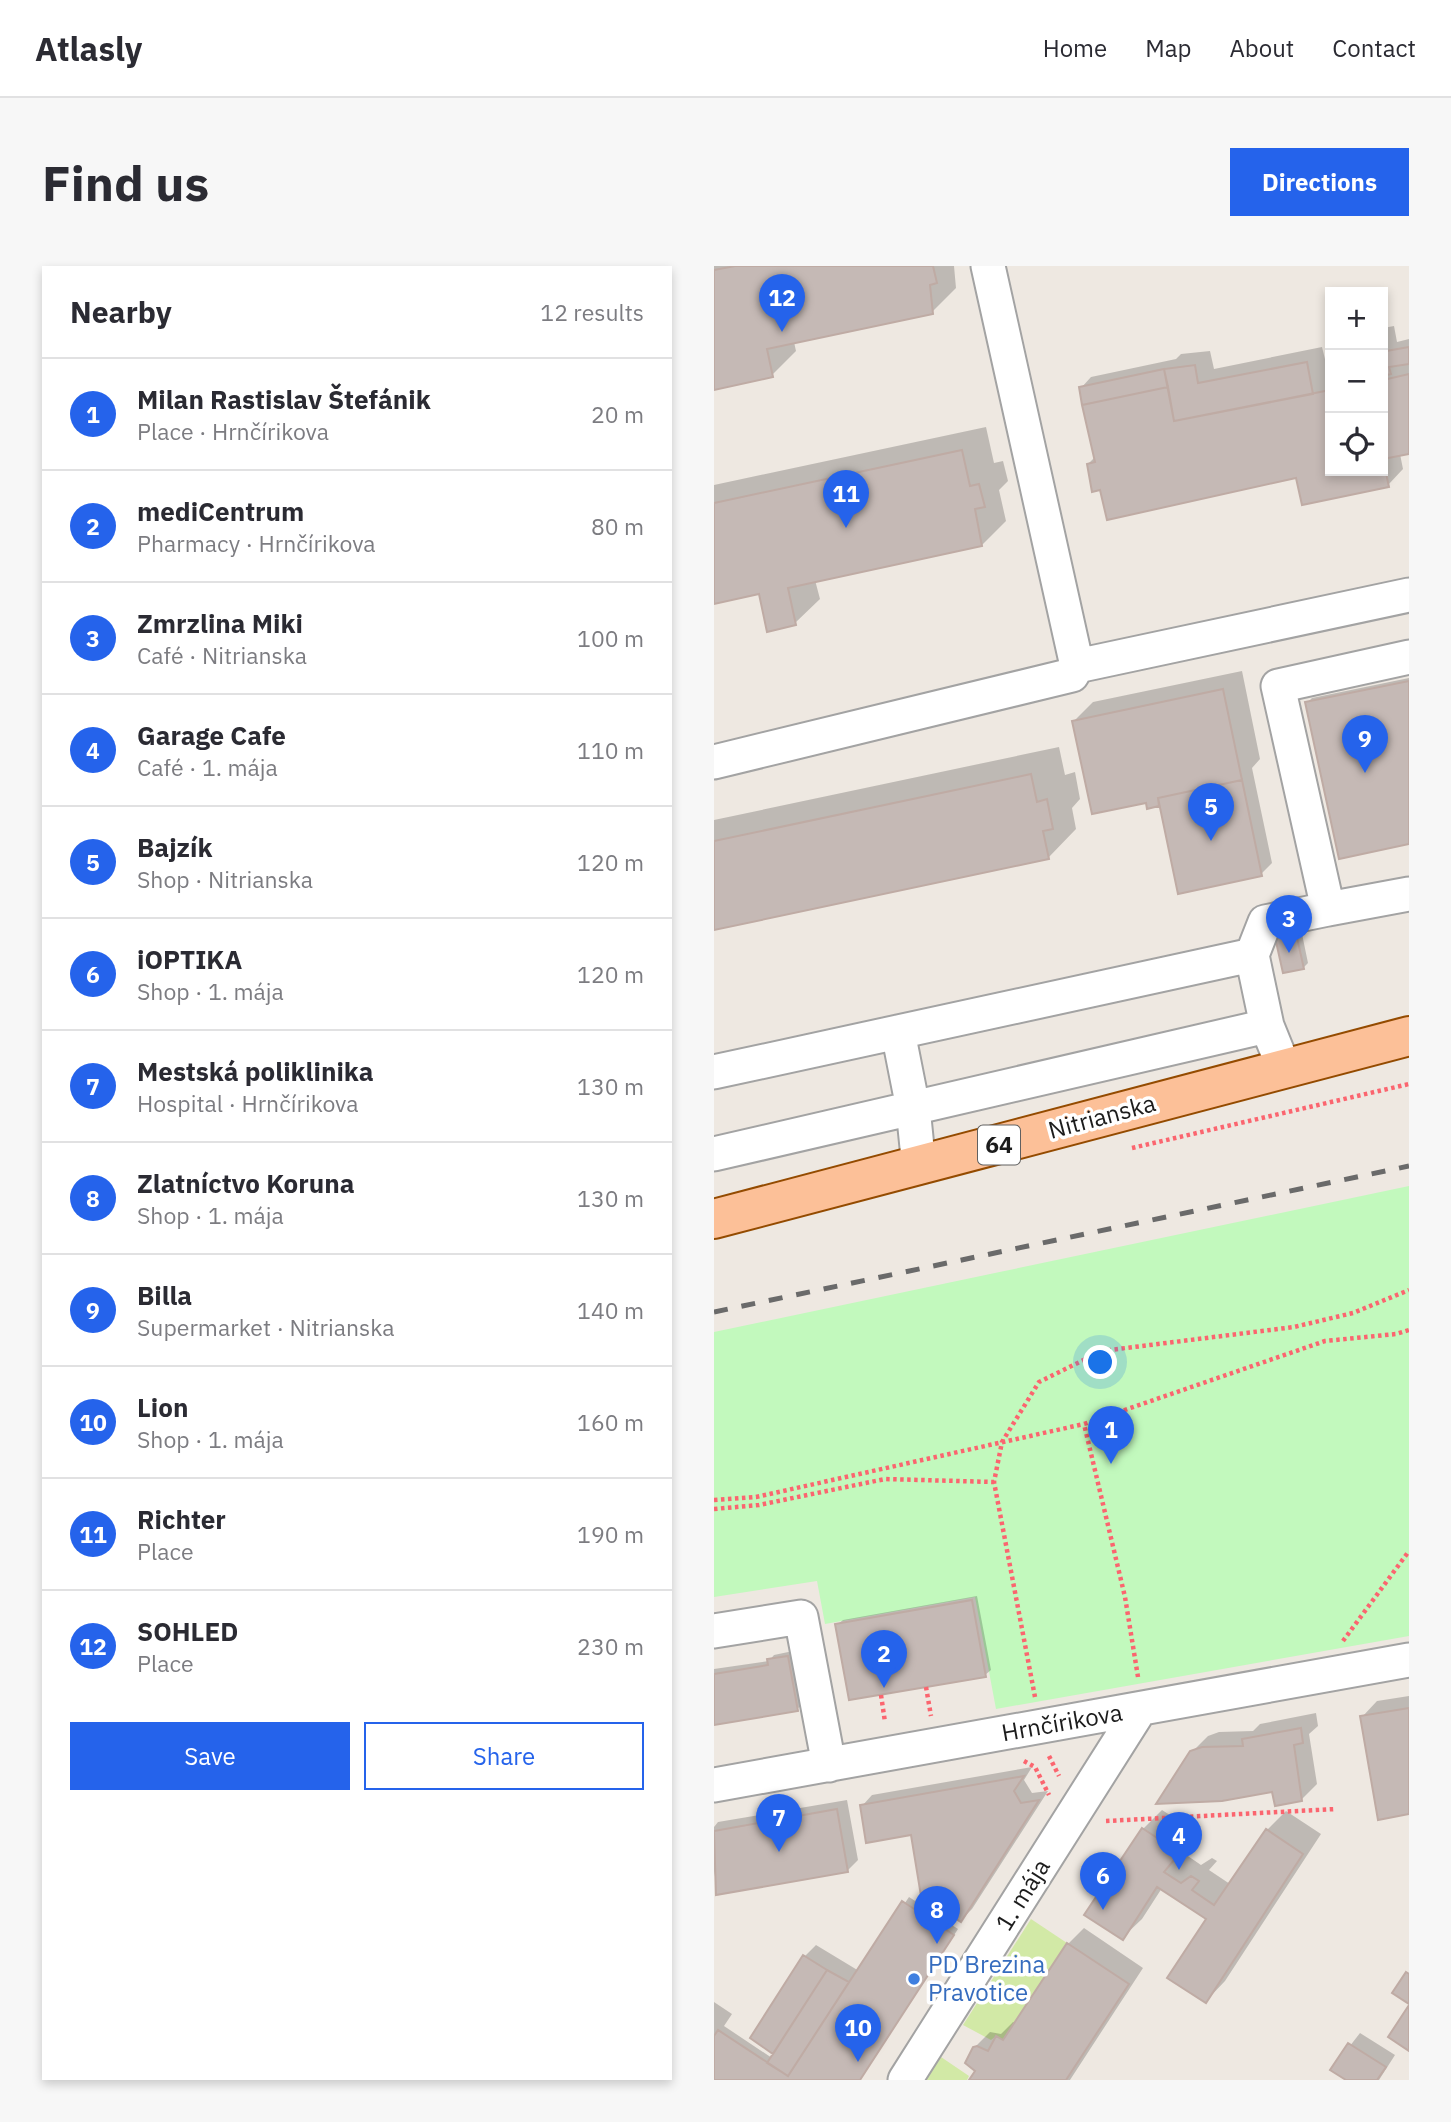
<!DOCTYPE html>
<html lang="en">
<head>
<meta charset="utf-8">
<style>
  :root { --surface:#fff; --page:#f7f7f7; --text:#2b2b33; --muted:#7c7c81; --line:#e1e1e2; --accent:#2563eb }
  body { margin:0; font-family:"IBM Plex Sans",sans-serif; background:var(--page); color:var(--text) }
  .controls { position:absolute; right:21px; top:21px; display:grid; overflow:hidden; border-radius:0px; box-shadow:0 4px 10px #0003 }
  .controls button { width:63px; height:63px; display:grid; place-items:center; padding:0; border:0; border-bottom:2px solid var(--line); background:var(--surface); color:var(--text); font:35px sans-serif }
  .you { position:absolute; left:387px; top:1097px; width:24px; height:24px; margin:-18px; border:5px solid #fff; border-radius:50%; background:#1a73e8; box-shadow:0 0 0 10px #1a73e833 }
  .badge { display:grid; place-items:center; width:46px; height:46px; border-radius:50%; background:var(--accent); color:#fff; font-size:23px; font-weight:700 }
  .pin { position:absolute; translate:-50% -58px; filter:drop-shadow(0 2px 4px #0008) }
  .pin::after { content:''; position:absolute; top:37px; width:24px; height:21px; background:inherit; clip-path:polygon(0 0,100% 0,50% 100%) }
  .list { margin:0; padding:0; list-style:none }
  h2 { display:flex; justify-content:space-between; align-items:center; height:91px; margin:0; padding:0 28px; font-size:30px }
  h2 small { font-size:23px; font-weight:400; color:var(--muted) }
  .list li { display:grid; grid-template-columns:46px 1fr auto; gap:21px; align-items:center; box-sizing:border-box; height:112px; padding:0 28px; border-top:2px solid var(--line) }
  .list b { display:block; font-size:26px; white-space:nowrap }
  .list p { margin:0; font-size:23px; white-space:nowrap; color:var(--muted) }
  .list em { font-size:23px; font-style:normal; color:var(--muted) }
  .actions { display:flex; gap:14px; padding:21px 28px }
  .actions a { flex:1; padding:16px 0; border:2px solid var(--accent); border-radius:0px; text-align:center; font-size:24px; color:var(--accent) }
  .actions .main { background:var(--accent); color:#fff }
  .icon { flex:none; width:38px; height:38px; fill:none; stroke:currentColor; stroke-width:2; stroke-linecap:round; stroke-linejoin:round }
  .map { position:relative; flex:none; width:695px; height:1814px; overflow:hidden; border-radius:0px }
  header { display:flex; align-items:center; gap:42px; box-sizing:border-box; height:98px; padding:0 35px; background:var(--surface); border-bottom:2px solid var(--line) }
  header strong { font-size:33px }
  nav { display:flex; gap:38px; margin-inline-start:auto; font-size:24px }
  .intro { display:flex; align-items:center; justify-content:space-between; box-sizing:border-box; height:168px; padding:0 42px }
  h1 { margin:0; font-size:49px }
  .button { padding:18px 32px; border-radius:0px; background:var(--accent); color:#fff; font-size:24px; font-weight:700 }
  main { display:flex; gap:42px; padding:0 42px }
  aside { flex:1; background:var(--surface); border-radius:0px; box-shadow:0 4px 10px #0003 }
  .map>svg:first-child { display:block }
  .grass { fill:#d2e9a6 }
  .park { fill:#c2f9bd }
  .shadow { fill:#0003 }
  .building { fill:#c5b9b5; stroke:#bfaba4; stroke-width:2 }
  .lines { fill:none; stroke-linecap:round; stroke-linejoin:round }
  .minor-casing { stroke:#a3a3a3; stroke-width:37 }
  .major-casing { stroke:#944b00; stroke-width:42 }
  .path { stroke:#fb656f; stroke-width:4.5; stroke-dasharray:3.5 3.5; stroke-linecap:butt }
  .minor { stroke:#fff; stroke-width:33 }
  .major { stroke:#fcc098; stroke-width:38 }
  .rail { stroke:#6a6a6a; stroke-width:5; stroke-dasharray:14 14; stroke-linecap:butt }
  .shop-dot { fill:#3f7fe0; stroke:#fff; stroke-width:2.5 }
  .labels { text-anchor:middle; stroke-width:7; stroke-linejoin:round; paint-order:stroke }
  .shield { fill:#fff; stroke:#606060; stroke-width:2 }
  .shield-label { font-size:23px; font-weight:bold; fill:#1c1c1c }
  .street-label { font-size:24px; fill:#1c1c1c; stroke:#fff }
  .shop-label { font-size:24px; fill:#366cbe; stroke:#fff; text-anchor:start }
</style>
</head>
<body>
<header>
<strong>Atlasly</strong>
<nav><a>Home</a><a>Map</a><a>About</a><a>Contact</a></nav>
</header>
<div class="intro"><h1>Find us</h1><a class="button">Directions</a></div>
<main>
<aside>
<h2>Nearby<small>12 results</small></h2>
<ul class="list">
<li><span class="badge">1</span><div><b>Milan Rastislav Štefánik</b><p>Place · Hrnčírikova</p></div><em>20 m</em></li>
<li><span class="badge">2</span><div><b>mediCentrum</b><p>Pharmacy · Hrnčírikova</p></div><em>80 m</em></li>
<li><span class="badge">3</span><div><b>Zmrzlina Miki</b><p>Café · Nitrianska</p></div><em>100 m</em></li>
<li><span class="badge">4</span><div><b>Garage Cafe</b><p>Café · 1. mája</p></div><em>110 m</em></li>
<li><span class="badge">5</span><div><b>Bajzík</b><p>Shop · Nitrianska</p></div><em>120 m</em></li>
<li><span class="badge">6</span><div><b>iOPTIKA</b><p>Shop · 1. mája</p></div><em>120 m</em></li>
<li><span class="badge">7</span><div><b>Mestská poliklinika</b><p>Hospital · Hrnčírikova</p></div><em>130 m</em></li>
<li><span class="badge">8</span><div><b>Zlatníctvo Koruna</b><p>Shop · 1. mája</p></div><em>130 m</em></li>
<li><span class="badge">9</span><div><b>Billa</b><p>Supermarket · Nitrianska</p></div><em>140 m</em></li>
<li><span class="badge">10</span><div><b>Lion</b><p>Shop · 1. mája</p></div><em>160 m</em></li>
<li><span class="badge">11</span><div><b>Richter</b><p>Place</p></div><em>190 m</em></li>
<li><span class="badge">12</span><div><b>SOHLED</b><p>Place</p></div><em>230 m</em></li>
</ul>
<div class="actions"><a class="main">Save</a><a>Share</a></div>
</aside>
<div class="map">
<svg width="695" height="1814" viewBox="0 0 695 1814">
  <rect width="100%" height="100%" fill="#eee8e1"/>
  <path class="grass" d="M317,1653l36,24 -64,97 -7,-4 -5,4 -28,-15z
    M227,1791l28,19 -2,4h-41z"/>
  <path class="park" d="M695,920v450l-413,73 -21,-112 -150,27 -8,-43 -103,16v-265z"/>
  <path class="shadow" d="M0,0h240l2,22 -24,24 -138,30 2,9 -24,24 -58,13z
    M680,60l3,16 12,-3v113l-9,2 3,15 -15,16 -91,-9 -195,12 -14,-24 7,-7 -14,-69 10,-11 85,-18 5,-5 29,-3 4,18 108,-22 8,32v92h53v-143z
    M272,161l8,36 9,-2 5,20 -9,9 7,31 -24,24 -167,35 5,19 -25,24 -34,-31 -47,10v-117z
    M528,405l18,88 -8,9 20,95 -11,11 -100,-72 -14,-1 -73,-80 19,-19z
    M695,412v164l-102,-139 5,-5z
    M345,481l6,28 10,-3 5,27 -8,9 4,21 -28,29 -334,71v-109z
    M587,663l7,34 -5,5 -26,-30 5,-5z
    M263,1330l14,74 -6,5 -148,-50 6,-5z
    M79,1385l10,53 -6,5 -83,14v-54l55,-8 5,-6z
    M695,1430v117l-47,-96 15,-16z
    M602,1447l2,13 -9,8 8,50 -16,16 -109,-48 16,-16 11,-4 34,-1 7,-7z
    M318,1501l-8,13 8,13 16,-2 -76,118 -11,11 -49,-87 -50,-27 10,-11z
    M133,1534l11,60 -11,11 -129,22 -4,-22v-44l4,-5z
    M448,1544l36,23 -16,19 19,13 11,-7 5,3 -8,9 21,14 37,-54 19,-19 35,23 -96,147 -19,20 2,-83 -46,-30 -20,31 -20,19 21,-109z
    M195,1631l49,32 -98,151h-146v-78l18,12 -8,12 48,32 33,-102 11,-11 43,26z
    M370,1662l59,40 -73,112h-99l6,-9 -3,-23 16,-16 11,2 12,-12 3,1 52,-79z
    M646,1767l35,22 -16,25h-30l-17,-11z"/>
  <path class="building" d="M21,0h198l4,17 -7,2 3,29 -166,35 6,28 -59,13v-120z
    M669,70l3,15 23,-4v17l-20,3 2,7 -8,2z
    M593,96l6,32 -139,27 -10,-52 31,-4 3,18z
    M450,103l4,18 -86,18 -3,-18z
    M695,108v80l-26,5 6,28 -87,18 -6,-27 -189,42 -7,-30 -8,2 -5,-28 8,-2 -13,-57 86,-18 6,34 156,-31v81h53v-91z
    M248,184l8,36 9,-2 6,23 -10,2 7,37 -194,42 8,37 -29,7 -8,-38 -45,10v-101z
    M695,415v163l-70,15 -34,-157z
    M509,423l19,91 -84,18 1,8 -12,3 -1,-6 -54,11 -20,-93z
    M317,508l6,28 10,-3 6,30 -10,2 6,28 -335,71v-89z
    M528,514l20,96 -84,18 -20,-96z
    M582,667l8,36 -21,4 -8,-36z
    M258,1334l14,77 -137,23 -14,-76z
    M74,1390l10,55 -84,14v-51l54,-9 -1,-6z
    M695,1442v106l-31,6 -18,-104z
    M587,1462l2,15 -9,2 8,56 -27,5 -3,-14 -50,9 -66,3 34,-53 12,-4 41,-1 -1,-7z
    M310,1510l-10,15 7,12 18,-3 -78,122 -40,-26 -10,-61 -45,8 -6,-38z
    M123,1543l11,63 -132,23 -2,-64z
    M428,1562l38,25 -16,19 17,11 10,-7 8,5 -7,9 22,15 52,-76 37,25 -97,149 -39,-25 39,-59 -49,-32 -34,53 -39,-25z
    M188,1635l52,34 -94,145h-146v-44l4,-6 70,46z
    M353,1677l62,41 -63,96h-97l6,-9 -10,-8 8,-16 4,-1 11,5 8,-15 7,4z
    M89,1689l24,15 -54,84 -23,-16z
    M113,1704l22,12 -61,94 -21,-13z
    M692,1706l3,2v30l-17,-11z
    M695,1739v46l-21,-14z
    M634,1777l38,24 -9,13h-31l-16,-10z"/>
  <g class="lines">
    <defs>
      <path id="minor" d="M695,391l-131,29 50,223 81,-15
        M363,400l332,-71
        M0,496l358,-87 5,-9 -89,-400
        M538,689l13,-33 63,-13
        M184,766l15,76 6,59
        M0,806l538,-117 15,71 17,42
        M0,888l553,-128
        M0,1365l87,-14 28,148
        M0,1519l695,-125
        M191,1814l235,-371"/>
      <path id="major" d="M0,953l695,-183"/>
    </defs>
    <use href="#minor" class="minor-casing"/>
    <use href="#major" class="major-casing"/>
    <path class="path" d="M418,882l277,-64
      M0,1234l42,-3 328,-73
      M0,1243l45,-4 126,-26 109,3
      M629,1375l66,-90
      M424,1411l-13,-80 -41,-173 241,-83 71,-7 13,-4
      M212,1421l5,29
      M167,1429l4,27
      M321,1431l-41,-215 8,-40 37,-60 63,-31 192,-24 59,-14 56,-23
      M335,1490l10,20
      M310,1495l11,6 14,28
      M392,1555l230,-12"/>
    <use href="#minor" class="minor"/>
    <use href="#major" class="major"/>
    <path class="rail" d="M0,1046l695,-146"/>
  </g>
  <circle class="shop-dot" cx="200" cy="1713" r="7"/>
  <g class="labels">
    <rect class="shield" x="264" y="859.5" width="42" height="39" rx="5"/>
    <g class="shield-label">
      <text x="285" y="887">64</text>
    </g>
    <g class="street-label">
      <text transform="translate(388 851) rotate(-15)" y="8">Nitrianska</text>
      <text transform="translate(348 1457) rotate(-10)" y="8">Hrnčírikova</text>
      <text transform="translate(309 1629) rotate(-58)" y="8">1. mája</text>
    </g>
    <g class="shop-label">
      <text x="214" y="1707">PD Brezina<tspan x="214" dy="28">Pravotice</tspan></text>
    </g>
  </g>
</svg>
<div class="controls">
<button>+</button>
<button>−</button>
<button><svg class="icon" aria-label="locate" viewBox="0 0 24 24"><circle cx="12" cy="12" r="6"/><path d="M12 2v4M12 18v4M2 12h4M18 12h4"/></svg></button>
</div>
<div class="you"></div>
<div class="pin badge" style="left:397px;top:1198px">1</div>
<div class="pin badge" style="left:170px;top:1422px">2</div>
<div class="pin badge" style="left:575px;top:687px">3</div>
<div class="pin badge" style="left:465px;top:1604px">4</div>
<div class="pin badge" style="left:497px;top:575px">5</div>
<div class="pin badge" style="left:389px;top:1644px">6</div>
<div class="pin badge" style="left:65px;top:1586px">7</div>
<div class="pin badge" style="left:223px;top:1678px">8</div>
<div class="pin badge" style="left:651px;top:507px">9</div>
<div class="pin badge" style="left:144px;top:1796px">10</div>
<div class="pin badge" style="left:132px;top:262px">11</div>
<div class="pin badge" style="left:68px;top:66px">12</div>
</div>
</main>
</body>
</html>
